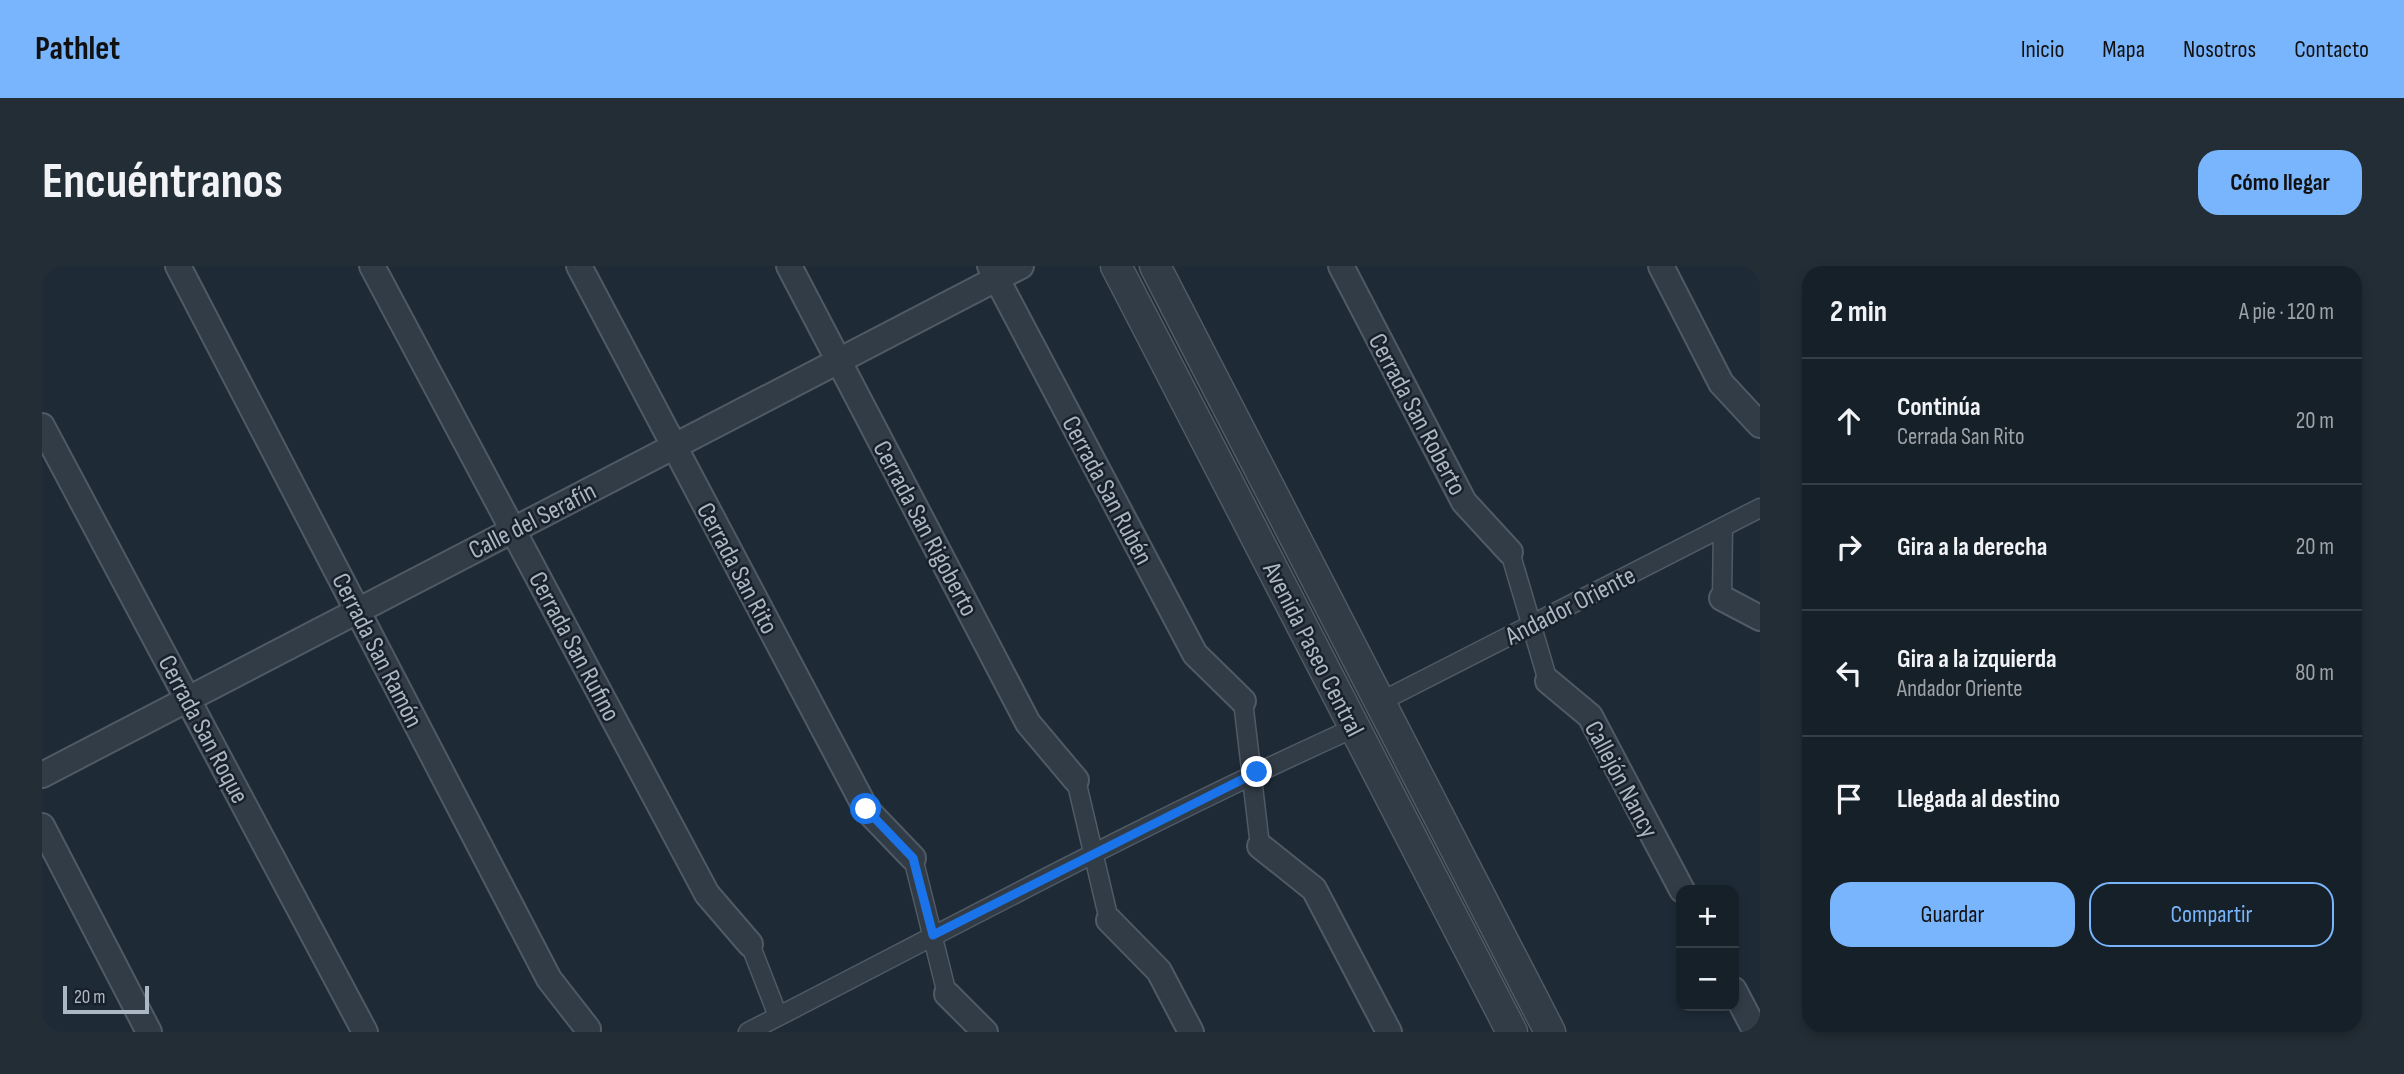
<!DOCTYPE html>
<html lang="es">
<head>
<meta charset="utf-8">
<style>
  :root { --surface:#162029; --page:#232d35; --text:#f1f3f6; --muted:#9ea3a8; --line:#353e46; --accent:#79b5fc }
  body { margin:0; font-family:"Sofia Sans Condensed",sans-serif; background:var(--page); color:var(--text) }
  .controls { position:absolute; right:21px; bottom:21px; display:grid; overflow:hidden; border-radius:14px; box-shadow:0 4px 10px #0003 }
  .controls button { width:63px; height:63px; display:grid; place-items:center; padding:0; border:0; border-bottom:2px solid var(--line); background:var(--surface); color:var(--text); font:35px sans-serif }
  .scale { position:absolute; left:21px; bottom:18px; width:86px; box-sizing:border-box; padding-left:7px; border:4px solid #acb7c4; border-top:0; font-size:19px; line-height:24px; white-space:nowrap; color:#acb7c4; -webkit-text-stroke:5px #18212b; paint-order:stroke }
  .stop { position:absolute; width:21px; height:21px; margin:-16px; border:5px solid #1a73e8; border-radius:50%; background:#fff }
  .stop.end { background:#1a73e8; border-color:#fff; box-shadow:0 2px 7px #0008 }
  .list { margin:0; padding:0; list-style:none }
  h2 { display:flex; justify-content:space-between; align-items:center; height:91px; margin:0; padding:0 28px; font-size:30px }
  h2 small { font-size:23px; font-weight:400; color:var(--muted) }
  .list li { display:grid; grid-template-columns:46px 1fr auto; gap:21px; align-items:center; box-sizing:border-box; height:126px; padding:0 28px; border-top:2px solid var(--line) }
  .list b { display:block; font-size:26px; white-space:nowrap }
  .list p { margin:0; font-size:23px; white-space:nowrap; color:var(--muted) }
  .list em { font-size:23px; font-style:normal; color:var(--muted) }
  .actions { display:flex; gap:14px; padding:21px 28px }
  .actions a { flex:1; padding:16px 0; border:2px solid var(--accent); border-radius:21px; text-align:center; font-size:24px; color:var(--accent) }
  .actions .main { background:var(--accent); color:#111 }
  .icon { flex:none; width:38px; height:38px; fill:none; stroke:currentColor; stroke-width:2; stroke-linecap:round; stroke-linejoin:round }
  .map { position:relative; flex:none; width:1718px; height:766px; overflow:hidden; border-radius:21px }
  header { display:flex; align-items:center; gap:42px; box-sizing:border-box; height:98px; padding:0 35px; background:var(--accent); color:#111 }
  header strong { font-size:33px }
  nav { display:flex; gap:38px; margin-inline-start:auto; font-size:24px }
  .intro { display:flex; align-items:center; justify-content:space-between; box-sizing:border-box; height:168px; padding:0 42px }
  h1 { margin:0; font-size:49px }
  .button { padding:18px 32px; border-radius:21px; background:var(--accent); color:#111; font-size:24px; font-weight:700 }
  main { display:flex; gap:42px; padding:0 42px }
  aside { flex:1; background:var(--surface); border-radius:21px; box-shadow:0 4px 10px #0003 }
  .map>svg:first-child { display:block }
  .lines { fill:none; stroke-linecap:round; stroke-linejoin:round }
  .pedestrian-casing { stroke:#4f5a65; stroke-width:21 }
  .minor-casing { stroke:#4f5a65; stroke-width:28 }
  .tertiary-casing { stroke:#4f5a65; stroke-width:33 }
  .pedestrian { stroke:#323c47; stroke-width:18 }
  .minor { stroke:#323c47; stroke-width:24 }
  .tertiary { stroke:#323c47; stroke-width:30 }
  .route { stroke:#1a73e8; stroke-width:9 }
  .labels { text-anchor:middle; stroke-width:5; stroke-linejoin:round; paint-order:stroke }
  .street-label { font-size:26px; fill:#acb7c4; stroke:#18212b }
</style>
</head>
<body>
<header>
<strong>Pathlet</strong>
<nav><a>Inicio</a><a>Mapa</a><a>Nosotros</a><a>Contacto</a></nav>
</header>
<div class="intro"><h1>Encuéntranos</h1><a class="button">Cómo llegar</a></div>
<main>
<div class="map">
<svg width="1718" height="766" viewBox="0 0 1718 766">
  <rect width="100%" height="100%" fill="#1e2b37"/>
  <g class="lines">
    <defs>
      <path id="pedestrian" d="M1468,286l38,129
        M1680,332l1,-71
        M1201,435l17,145
        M1338,436l380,-194
        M1034,514l33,140
        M871,592l34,136
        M708,678l28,72
        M706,766c201,-103 400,-211 606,-304"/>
      <path id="minor" d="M136,0l371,713 39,50
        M330,0l335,628 43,50
        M537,0l287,543 47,49
        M747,0l239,457 48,57
        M948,0l205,388 48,47
        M1299,0l123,236 46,50
        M1619,0l60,117 39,42
        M0,160l323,606
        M1680,332l38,20
        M1506,415l42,35 92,174
        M0,509l979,-509
        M0,560l107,206
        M1218,580l54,43 75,143
        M1067,654l50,51 32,61
        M1692,724l22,42
        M905,728l38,38"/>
      <path id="tertiary" d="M1074,0l396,766
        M1113,0l395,766"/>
    </defs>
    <use href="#pedestrian" class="pedestrian-casing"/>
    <use href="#minor" class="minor-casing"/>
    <use href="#tertiary" class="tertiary-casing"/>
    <use href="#pedestrian" class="pedestrian"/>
    <use href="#minor" class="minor"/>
    <use href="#tertiary" class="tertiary"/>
  </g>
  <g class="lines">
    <path class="route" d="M824,543l47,49 20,77 324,-163"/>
  </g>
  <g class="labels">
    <g class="street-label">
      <text transform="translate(1376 148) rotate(62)" y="9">Cerrada San Roberto</text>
      <text transform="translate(1066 224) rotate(62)" y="9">Cerrada San Rubén</text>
      <text transform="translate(490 254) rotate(-27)" y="9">Calle del Serafín</text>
      <text transform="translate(884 262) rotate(62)" y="9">Cerrada San Rigoberto</text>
      <text transform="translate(696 302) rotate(62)" y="9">Cerrada San Rito</text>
      <text transform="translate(1528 339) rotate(-27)" y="9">Andador Oriente</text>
      <text transform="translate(533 380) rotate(62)" y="9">Cerrada San Rufino</text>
      <text transform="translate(1272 383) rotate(63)" y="9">Avenida Paseo Central</text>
      <text transform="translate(336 384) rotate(63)" y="9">Cerrada San Ramón</text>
      <text transform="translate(162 463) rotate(62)" y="9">Cerrada San Roque</text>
      <text transform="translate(1580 513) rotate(62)" y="9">Callejón Nancy</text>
    </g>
  </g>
</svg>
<div class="controls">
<button>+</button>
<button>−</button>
</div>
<div class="scale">20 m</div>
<div class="stop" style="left:824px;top:543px"></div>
<div class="stop end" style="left:1215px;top:506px"></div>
</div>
<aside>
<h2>2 min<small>A pie · 120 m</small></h2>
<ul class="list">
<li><svg class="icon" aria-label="ahead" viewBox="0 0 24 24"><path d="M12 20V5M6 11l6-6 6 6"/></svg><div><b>Continúa</b><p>Cerrada San Rito</p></div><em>20 m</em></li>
<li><svg class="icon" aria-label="right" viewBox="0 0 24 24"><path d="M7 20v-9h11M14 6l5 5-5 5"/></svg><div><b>Gira a la derecha</b></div><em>20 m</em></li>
<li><svg class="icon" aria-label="left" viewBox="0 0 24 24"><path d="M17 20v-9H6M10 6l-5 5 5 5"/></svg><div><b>Gira a la izquierda</b><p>Andador Oriente</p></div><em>80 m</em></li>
<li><svg class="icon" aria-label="arrive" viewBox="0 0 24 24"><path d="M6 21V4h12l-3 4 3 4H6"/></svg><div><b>Llegada al destino</b></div></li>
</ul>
<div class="actions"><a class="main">Guardar</a><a>Compartir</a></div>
</aside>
</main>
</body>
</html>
